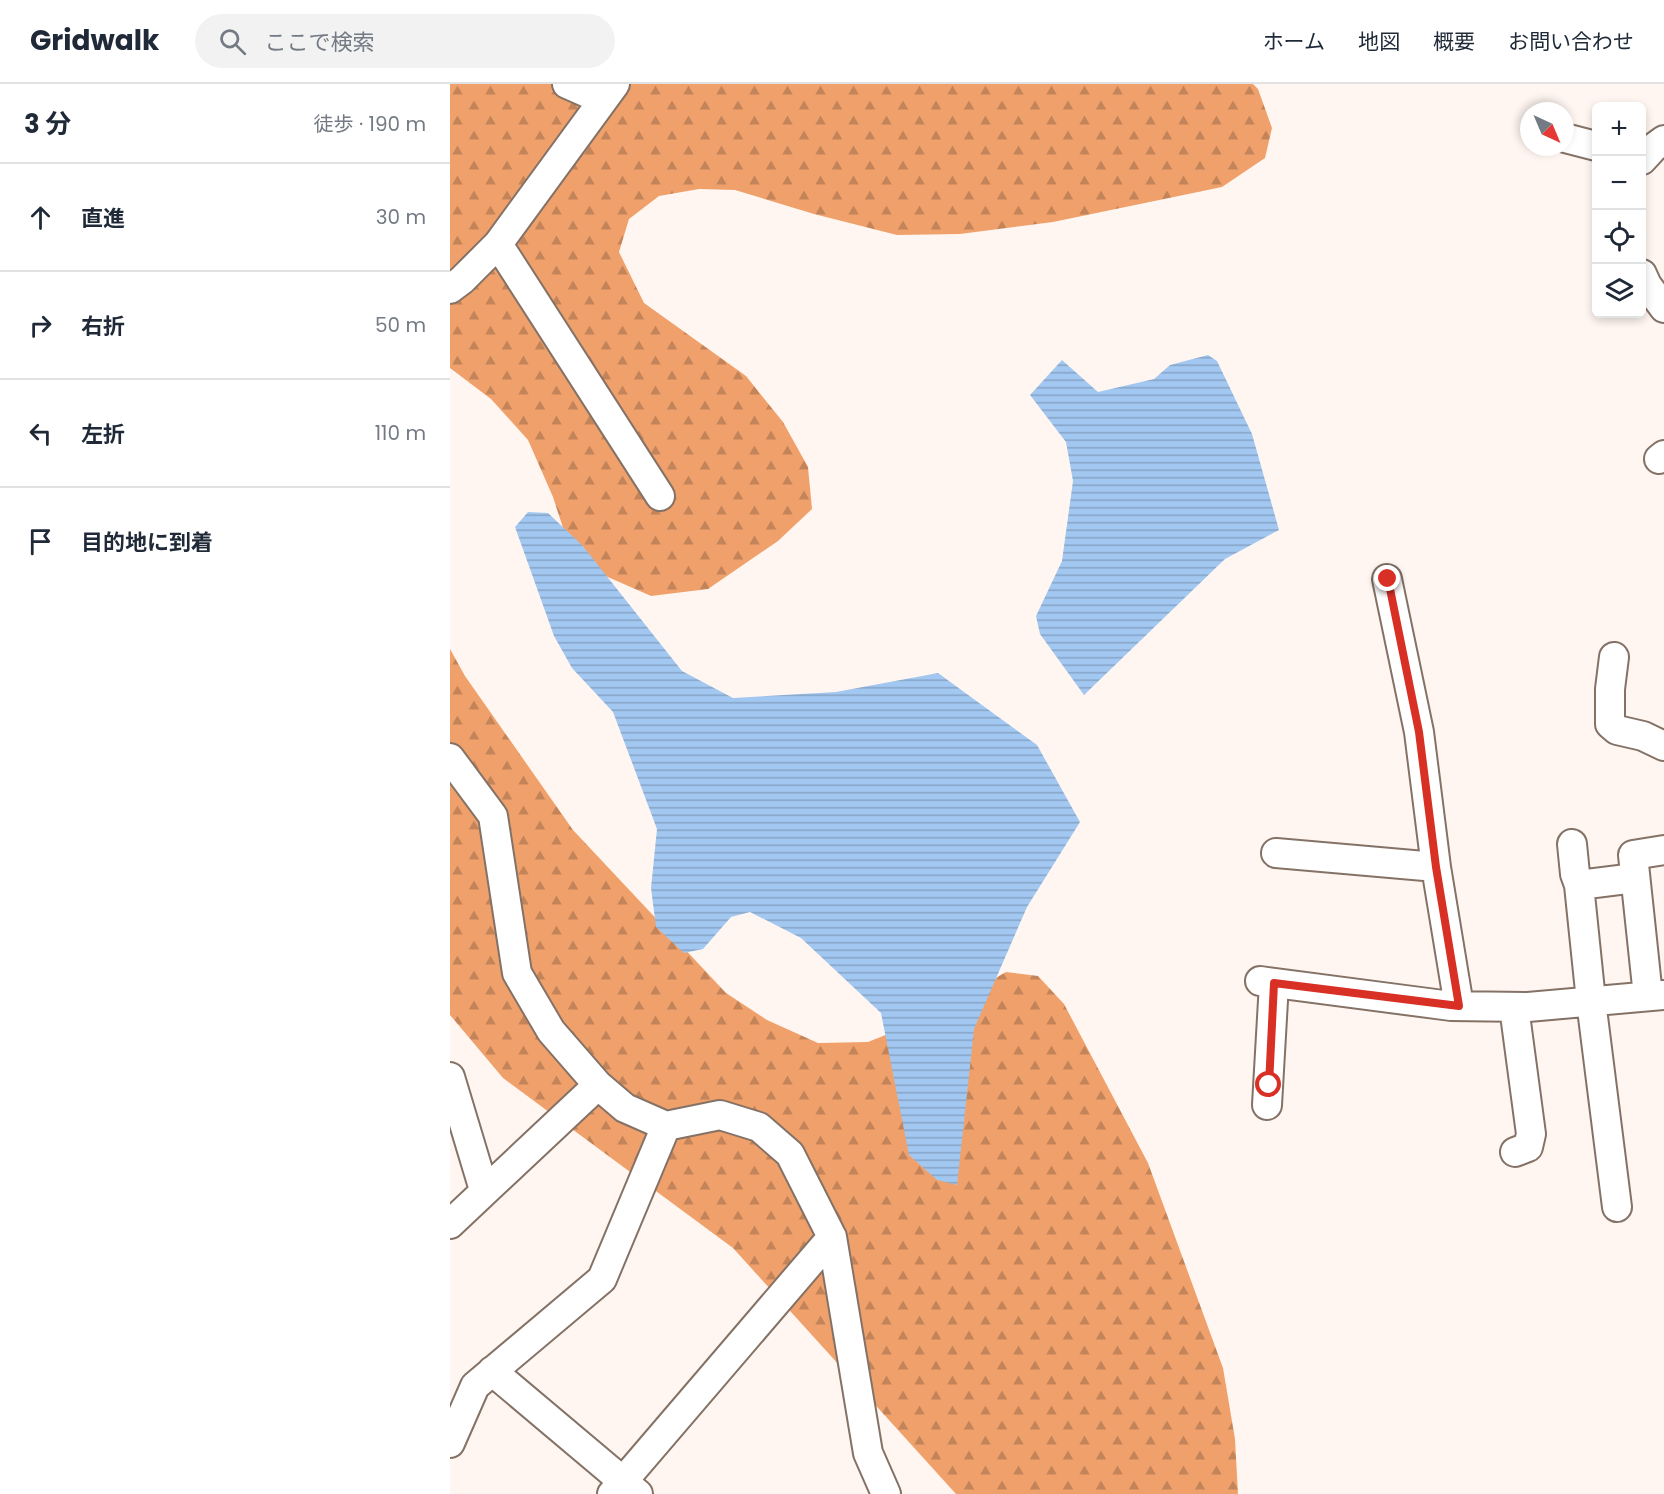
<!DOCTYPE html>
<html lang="ja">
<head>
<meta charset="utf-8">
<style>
  :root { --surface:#fff; --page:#f2f2f3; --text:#1f2937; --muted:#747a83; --line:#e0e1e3 }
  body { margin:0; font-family:Poppins,"Noto Sans JP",sans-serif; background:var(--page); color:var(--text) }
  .controls { position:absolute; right:18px; top:18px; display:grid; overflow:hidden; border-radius:9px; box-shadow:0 3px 9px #0003 }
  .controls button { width:54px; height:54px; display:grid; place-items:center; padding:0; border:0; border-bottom:2px solid var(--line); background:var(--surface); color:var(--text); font:30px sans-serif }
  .compass { position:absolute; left:1070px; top:18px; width:54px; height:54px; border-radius:50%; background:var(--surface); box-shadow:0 3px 9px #0003; rotate:136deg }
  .stop { position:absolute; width:18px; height:18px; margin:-14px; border:4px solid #d93025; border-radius:50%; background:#fff }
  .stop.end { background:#d93025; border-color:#fff; box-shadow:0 2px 6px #0008 }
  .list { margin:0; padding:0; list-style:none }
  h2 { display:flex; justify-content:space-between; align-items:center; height:78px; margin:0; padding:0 24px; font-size:26px }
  h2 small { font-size:20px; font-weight:400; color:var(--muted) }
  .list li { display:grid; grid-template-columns:39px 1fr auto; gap:18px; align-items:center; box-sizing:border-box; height:108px; padding:0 24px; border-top:2px solid var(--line) }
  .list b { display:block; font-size:22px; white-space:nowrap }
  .list em { font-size:20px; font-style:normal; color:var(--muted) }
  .icon { flex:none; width:33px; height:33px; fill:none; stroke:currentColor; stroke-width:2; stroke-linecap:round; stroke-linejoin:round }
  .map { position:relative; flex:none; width:1214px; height:1410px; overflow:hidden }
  header { display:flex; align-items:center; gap:36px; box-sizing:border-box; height:84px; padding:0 30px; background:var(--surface); border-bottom:2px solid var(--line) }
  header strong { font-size:28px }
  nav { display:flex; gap:33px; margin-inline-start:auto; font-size:21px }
  .search { width:420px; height:54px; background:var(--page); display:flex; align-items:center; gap:15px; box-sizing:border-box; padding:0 21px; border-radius:33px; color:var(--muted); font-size:22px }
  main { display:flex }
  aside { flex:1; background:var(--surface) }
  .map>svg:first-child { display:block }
  .forest { fill:url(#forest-firs) }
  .water { fill:url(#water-rules) }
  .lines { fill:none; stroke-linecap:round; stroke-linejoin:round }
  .street-casing { stroke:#857266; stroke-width:32 }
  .street { stroke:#fff; stroke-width:28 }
  .route { stroke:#d93025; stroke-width:8 }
</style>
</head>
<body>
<header>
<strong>Gridwalk</strong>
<div class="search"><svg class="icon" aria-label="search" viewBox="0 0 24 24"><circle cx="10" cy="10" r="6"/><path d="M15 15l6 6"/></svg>ここで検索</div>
<nav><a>ホーム</a><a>地図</a><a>概要</a><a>お問い合わせ</a></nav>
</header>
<main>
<aside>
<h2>3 分<small>徒歩 · 190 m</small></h2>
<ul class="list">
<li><svg class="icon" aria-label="ahead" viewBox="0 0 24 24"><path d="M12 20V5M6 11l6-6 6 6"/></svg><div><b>直進</b></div><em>30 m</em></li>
<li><svg class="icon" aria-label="right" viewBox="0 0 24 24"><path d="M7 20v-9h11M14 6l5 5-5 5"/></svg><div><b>右折</b></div><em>50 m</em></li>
<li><svg class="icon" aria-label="left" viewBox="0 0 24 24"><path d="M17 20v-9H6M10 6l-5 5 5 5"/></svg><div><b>左折</b></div><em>110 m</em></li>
<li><svg class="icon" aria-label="arrive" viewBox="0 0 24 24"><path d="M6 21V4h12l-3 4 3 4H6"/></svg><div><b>目的地に到着</b></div></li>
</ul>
</aside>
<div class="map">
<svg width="1214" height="1410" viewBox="0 0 1214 1410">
  <defs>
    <pattern id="forest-firs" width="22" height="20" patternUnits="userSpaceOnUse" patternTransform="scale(1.5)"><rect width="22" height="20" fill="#f0a16b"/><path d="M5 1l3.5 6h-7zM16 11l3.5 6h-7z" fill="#c48459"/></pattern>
    <pattern id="water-rules" width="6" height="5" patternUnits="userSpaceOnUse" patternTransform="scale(1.5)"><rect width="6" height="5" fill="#a2c8f1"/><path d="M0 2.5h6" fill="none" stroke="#86a3c4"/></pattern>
  </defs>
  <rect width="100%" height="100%" fill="#fff6f1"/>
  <path class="forest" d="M0,0h803l5,5 14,39 -7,30 -43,29 -169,35 -93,12 -63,1 -83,-21 -79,-24 -36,-1 -40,7 -30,23 -10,33 25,51 102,73 37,46 25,45 4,42 -34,32 -70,48 -57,7 -50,-22 -35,-37 -13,-40 -25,-57 -37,-41 -41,-31z
    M0,565l15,27 108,154 153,163 41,27 51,23 50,-1 55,-22 83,-48 32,4 26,28 84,159 75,205 12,71 3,55h-282l-223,-246 -230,-170 -53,-63z"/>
  <path class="water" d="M758,271l9,6 35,73 27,96 -54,29 -141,136 -44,-61 -4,-18 26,-55 11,-80 -7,-39 -36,-47 32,-35 36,32 56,-13 16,-14z
    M78,428l20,1 34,32 100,126 51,27 103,-6 102,-19 99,72 43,77 -53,85 -53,122 -17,156 -20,-5 -28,-25 -28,-142 -80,-75 -51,-26 -19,5 -28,32 -19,4 -28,-26 -5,-39 6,-59 -44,-117 -41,-44 -18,-32 -39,-109z"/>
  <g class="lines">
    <defs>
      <path id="street" d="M117,0l36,16
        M1115,54l31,8
        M1192,76l11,-12 11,-8
        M48,160l162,252
        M1192,190l5,11 17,23
        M0,205l12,-9 36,-36 117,-160
        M1209,375l5,-4
        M937,495l32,153 17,135
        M1164,573l-4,32v35l7,6 26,6 21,10
        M0,674l43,58 24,157 34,58 47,54 27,23 41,18
        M1122,760l3,30 4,11 12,116 26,206
        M826,769l160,14 23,139
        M1129,801l56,-7
        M810,897l191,25 77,1 136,-12
        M1198,912l-15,-141 31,-5
        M1064,923l17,127 -3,13 -13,5
        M0,993l34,113
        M817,1021l7,-122
        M0,1140l148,-139
        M42,1287l146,123
        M0,1359l25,-57 127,-107 64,-153 54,-11 39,12 31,27 42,83 36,216 18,41
        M162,1410l220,-257"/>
    </defs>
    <use href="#street" class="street-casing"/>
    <use href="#street" class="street"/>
  </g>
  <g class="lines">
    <path class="route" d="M819,1001l5,-102 185,23 -23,-139 -17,-135 -31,-153"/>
  </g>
</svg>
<div class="controls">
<button>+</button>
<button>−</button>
<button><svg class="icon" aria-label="locate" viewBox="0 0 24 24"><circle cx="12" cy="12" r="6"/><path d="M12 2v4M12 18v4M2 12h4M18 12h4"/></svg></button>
<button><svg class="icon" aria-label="layers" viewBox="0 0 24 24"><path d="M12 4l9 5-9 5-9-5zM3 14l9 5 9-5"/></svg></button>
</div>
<svg class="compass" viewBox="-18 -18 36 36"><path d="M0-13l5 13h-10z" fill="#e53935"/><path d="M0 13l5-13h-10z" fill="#747a83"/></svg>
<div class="stop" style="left:819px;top:1001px"></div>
<div class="stop end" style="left:938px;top:495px"></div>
</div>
</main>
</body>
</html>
